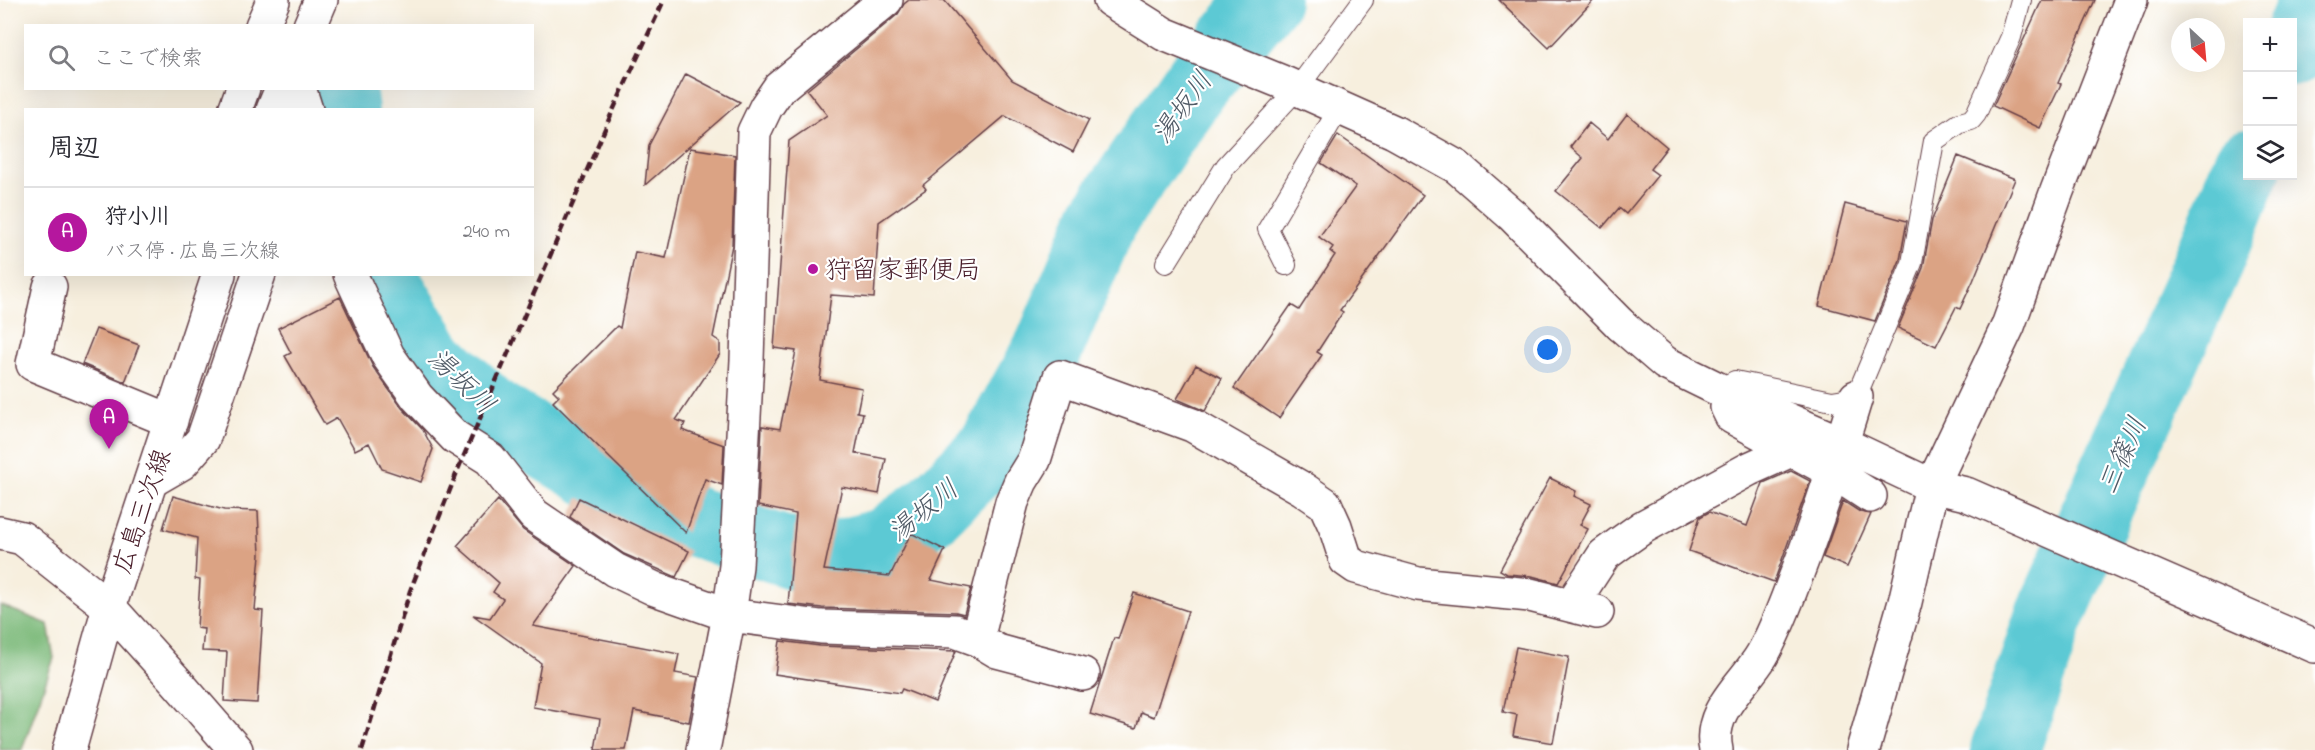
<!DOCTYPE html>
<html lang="ja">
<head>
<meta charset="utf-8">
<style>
  :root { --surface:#fff; --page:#f2f2f3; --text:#2b2b33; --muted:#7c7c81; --line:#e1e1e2; --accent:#b5179e }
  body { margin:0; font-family:"Indie Flower","Klee One",sans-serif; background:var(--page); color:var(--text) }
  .controls { position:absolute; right:18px; top:18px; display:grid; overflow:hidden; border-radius:0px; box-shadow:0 6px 24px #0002 }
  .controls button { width:54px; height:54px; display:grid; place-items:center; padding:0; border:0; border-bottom:2px solid var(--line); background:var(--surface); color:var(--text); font:30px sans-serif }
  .compass { position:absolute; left:2171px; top:18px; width:54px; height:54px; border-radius:50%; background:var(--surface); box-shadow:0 6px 24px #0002; rotate:154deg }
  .you { position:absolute; left:1548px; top:350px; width:21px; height:21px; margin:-15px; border:4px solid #fff; border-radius:50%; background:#1a73e8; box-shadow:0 0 0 9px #1a73e833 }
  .badge { display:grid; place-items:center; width:39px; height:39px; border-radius:50%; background:var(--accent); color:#fff; font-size:20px; font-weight:700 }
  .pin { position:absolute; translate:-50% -50px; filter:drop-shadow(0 2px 3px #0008) }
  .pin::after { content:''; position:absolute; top:32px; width:21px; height:18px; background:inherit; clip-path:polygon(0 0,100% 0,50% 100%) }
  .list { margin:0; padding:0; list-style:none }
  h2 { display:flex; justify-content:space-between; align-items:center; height:78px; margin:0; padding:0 24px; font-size:26px }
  h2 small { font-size:20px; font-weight:400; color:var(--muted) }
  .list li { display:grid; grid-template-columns:39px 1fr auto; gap:18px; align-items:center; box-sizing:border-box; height:90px; padding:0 24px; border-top:2px solid var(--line) }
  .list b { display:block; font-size:22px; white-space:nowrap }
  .list p { margin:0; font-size:20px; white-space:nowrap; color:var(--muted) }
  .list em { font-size:20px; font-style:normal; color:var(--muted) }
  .icon { flex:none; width:33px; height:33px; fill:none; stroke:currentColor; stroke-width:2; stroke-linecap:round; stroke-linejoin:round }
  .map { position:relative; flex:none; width:2315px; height:750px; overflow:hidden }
  .search { position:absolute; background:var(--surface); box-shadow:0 6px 24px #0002; left:24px; top:24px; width:510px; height:66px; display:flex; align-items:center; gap:15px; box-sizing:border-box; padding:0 21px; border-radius:0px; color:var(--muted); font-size:22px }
  .panel { position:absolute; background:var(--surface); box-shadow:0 6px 24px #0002; left:24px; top:108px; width:510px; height:168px; border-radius:0px }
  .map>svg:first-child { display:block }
  .forest { fill:#7dba7a; stroke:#646c52; stroke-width:1.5 }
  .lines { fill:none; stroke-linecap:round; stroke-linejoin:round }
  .river { stroke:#5cc9d4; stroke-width:70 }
  .building { fill:#dba384 }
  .lane-casing { stroke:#643e46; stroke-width:22 }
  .street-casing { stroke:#643e46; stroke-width:36 }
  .secondary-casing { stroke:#643e46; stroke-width:36 }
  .primary-casing { stroke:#643e46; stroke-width:36 }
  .lane { stroke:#fff; stroke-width:20 }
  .street { stroke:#fff; stroke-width:33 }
  .secondary { stroke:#fff; stroke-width:33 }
  .primary { stroke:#fff; stroke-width:33 }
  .rail { stroke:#4a1f2b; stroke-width:4.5; stroke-dasharray:9 4.5; stroke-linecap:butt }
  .poi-dot { fill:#b5179e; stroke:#fff; stroke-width:2 }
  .labels { text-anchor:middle; stroke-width:4.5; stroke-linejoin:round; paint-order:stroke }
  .poi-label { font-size:26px; fill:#4a1f2b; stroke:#fff; text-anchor:start }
  .street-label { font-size:26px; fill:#4a1f2b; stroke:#fff }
  .water-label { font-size:27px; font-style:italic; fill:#505a66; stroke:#fff }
</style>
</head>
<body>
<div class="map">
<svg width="2315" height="750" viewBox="0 0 2315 750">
  <rect width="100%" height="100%" fill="#fff"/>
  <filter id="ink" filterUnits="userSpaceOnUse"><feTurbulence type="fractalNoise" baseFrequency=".0167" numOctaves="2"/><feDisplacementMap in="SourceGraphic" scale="12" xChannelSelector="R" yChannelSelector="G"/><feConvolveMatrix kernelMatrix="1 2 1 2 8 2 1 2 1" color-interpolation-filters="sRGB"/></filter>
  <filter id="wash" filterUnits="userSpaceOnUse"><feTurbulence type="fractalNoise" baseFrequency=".008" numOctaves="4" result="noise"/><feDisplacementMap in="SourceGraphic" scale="24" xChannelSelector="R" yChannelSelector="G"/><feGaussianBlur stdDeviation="1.35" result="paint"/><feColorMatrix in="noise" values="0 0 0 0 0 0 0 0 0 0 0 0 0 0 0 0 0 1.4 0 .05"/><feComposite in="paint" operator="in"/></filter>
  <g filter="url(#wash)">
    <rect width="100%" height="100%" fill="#f7efde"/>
    <path class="forest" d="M0,605l48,19 6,34 -32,92h-22z"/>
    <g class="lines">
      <path class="river" d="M2292,52l21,-52
        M341,88l3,22
        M381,274l50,83 61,56 158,94 152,50 37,-2 47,-13 46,-33 60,-60 57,-102 54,-128 91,-133 71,-86
        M2005,750l44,-132 160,-358 39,-96"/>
    </g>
    <g id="blocks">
      <path class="building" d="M909,0h35l68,80 77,40 -16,32 -68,-36 -82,69 3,4 -47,33 -5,76 -43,-3 -11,85 42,8 -5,24 6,1 -8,40 31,6 -7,35 -37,-7 -18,83 66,6 21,-43 34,17 -14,30 40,8 -7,26 -8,-2 -134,-4 -34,-4 8,-90 -38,-8 4,-80 18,3 16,-78 -22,-3 15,-207 38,-26 -20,-25 91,-76 6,-10z
        M1499,0h95l-45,48z
        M2042,0h53l-37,83 3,1 -21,44 -47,-22z
        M686,74l54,28 -95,83 4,-40z
        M1627,114l40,33 -17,22 8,6 -32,39 -7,-6 -17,20 -46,-37 27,-33 -13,-11 19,-24 19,16z
        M1338,135l85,60 -83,115 3,2 -26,40 5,3 -43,63 -45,-30 57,-83 8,5 36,-55 -5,-4 3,-4 -14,-10 37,-51 -35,-23z
        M690,148l45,7 -3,90 -19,92 7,5v12l-44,66 9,3 -3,7 42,15 -2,40 -17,-6 -19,54 -133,-131 6,-6 -6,-6 64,-64 3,2 15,-76 31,6z
        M1958,156l57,23 -42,102 -13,28 -4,-2 -20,39 -38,-18 25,-60 9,-48z
        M1845,204l62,17 -7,39 -25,61 -56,-15z
        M340,297l33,70 29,41 21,22 10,19 -12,33 -39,-13 -13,-26 -14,7 -18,-32 -12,7 -40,-69 6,-3 -13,-25z
        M96,329l43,16 -14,37 -43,-18z
        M1196,365l26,13 -17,33 -28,-12z
        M1791,471l19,10 -36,101 -85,-31 11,-34 9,-5 38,14 16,-43z
        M1550,478l26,13 -2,5 17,8 -11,21 8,4 -30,54 -26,-7 -25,-2 -7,-4z
        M173,496l51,14 34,1 2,44 -5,55 8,1 -6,92 -33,-2 3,-49 -25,-1 2,-22 -7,-1 3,-48 -5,-1 2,-41 -34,-9z
        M579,498l110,53 -13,26 -52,-23 -54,-37z
        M498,500l25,30 53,36 -43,60 146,28 -4,19 23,4 -9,45 -55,-11 -8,39h-31l5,-31 -67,-12 8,-44 -68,-48 17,3 13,-19 -10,-7 6,-9 -42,-37z
        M1843,501l17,11 11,2 -24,53 -24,-10z
        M1134,593l54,18 -34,106 -13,-5 -5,16 -46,-14 24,-76 4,1z
        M780,641l40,5 136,5 -21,51 -33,-13 -2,4 -125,-19z
        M1516,647l53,10 -16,86 -40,-7 4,-21 -14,-3z"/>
    </g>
  </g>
  <g filter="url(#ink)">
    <use href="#blocks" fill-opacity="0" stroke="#643e46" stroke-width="1.5"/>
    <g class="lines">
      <defs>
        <path id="lane" d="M1166,263l60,-97 71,-77 66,-89
          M1286,265l-18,-36 72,-122
          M1723,387l12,-6 97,20 24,-4 56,-134 22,-122 26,-18 11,-3 5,-6 35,-77 10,-37"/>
        <path id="street" d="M262,26l11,-25
          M299,88l7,22
          M235,110l8,-22
          M350,274l38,82 29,41 38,40 35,22 44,56 81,55 40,19 74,26 92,12 134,4 22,8 20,12 86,23
          M50,287l-17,77 138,57
          M1621,325l44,38 53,26 123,54 91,43 34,8 349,152
          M1727,407l5,10 101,55 37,24
          M151,481l31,-18 21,-24 56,-165
          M0,533l22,5 87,69 67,74 60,69
          M1572,604l32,-49 15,-11 24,-17 106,-58 42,-19
          M977,639l35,-137 9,-21 13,-21 26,-83 132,48 111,64 22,15 10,22 11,34 10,7 62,17 112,11 67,17
          M703,750l26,-135 7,-49 11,-206 7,-228 12,-25 13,-19 107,-88
          M1716,750c-9,-39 28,-65 46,-95 15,-26 25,-56 36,-84 22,-57 40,-115 58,-174
          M1863,750l42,-148 27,-116 76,-160 49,-135 74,-191"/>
        <path id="secondary" d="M1110,0l54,34 118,48 112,50 63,35 55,48 109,110"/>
        <path id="primary" d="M310,26l11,-26
          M273,110l9,-22
          M69,750l40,-143 110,-333"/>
      </defs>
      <use href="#lane" class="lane-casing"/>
      <use href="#street" class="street-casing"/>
      <use href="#secondary" class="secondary-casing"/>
      <use href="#primary" class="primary-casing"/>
      <use href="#lane" class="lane"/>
      <use href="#street" class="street"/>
      <use href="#secondary" class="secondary"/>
      <use href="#primary" class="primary"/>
      <path class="rail" d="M362,750l48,-159 49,-124 151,-350 54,-117"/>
    </g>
  </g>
  <circle class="poi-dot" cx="813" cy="269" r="6"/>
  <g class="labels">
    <g class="poi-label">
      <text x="825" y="278">狩留家郵便局</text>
    </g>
    <g class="street-label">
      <text transform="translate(141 511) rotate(-71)" y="9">広島三次線</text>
    </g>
    <g class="water-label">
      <text transform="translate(1182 107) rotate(-54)" y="9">湯坂川</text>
      <text transform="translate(462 381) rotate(44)" y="9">湯坂川</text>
      <text transform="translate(2122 455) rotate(-66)" y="9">三篠川</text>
      <text transform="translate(923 510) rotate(-39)" y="9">湯坂川</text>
    </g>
  </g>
</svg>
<div class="controls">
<button>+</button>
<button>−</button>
<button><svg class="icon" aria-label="layers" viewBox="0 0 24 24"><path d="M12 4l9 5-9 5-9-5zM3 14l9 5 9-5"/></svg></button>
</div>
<svg class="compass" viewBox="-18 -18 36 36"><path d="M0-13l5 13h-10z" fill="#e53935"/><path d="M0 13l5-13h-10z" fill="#7c7c81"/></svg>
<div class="you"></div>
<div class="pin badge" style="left:109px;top:449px">A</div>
<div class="search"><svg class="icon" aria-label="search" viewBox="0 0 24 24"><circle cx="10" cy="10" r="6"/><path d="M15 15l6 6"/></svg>ここで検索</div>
<section class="panel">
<h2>周辺<small></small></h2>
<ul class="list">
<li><span class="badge">A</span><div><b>狩小川</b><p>バス停 · 広島三次線</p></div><em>240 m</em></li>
</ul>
</section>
</div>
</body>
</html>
